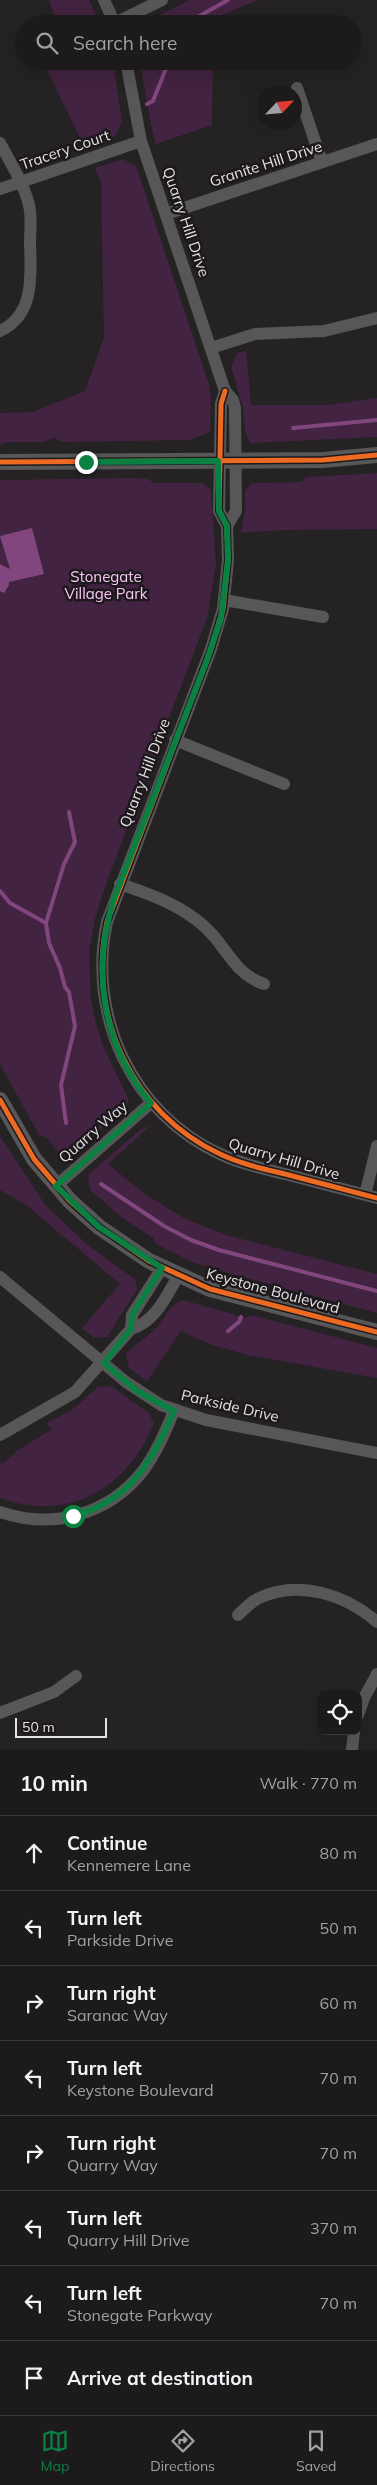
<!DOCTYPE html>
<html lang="en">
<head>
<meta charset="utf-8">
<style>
  :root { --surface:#1c1a1b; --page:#292728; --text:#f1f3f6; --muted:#a0a1a3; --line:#3a383a; --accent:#0b8043 }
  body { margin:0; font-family:Mulish,sans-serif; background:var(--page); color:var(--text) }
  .controls { position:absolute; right:15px; bottom:15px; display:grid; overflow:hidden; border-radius:10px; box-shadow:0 5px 20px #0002 }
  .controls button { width:45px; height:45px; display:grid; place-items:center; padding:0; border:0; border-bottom:1px solid var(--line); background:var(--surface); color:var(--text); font:25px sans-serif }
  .compass { position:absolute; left:257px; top:85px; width:45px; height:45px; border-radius:50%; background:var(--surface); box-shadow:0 5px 20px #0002; rotate:64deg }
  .scale { position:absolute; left:15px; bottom:12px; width:92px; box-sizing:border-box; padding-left:5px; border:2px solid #e4e1e4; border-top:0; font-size:14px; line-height:18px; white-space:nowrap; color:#e4e1e4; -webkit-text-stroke:4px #1c181c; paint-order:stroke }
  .stop { position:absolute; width:15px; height:15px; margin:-11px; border:4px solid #0b8043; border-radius:50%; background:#fff }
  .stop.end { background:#0b8043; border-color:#fff; box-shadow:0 1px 5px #0008 }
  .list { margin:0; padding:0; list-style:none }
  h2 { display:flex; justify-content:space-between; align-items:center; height:65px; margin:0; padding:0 20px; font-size:21px }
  h2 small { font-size:16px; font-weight:400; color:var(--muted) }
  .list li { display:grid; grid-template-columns:32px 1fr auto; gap:15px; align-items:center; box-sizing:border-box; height:75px; padding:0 20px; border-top:1px solid var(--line) }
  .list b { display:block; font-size:19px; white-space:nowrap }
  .list p { margin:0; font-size:16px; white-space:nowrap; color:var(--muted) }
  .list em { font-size:16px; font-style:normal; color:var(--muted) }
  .icon { flex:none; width:28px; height:28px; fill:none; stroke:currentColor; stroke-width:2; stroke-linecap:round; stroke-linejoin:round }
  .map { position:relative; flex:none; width:377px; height:1750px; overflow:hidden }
  .search { position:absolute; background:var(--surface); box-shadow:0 5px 20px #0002; left:15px; right:15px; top:15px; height:55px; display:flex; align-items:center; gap:12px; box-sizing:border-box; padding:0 18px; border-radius:28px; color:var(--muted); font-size:19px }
  .sheet { height:665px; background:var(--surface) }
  nav { display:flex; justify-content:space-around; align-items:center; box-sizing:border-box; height:70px; border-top:1px solid var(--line); background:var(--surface); font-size:14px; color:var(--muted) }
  nav a { display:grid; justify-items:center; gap:2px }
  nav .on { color:var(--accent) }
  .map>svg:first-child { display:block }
  .green { fill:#422341 }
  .water { fill:#81467d }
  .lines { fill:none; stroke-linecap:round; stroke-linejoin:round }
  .stream { stroke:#81467d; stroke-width:4 }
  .minor { stroke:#575757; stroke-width:12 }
  .tertiary { stroke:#575757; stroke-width:16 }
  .cycleway-casing { stroke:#1c181c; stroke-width:8 }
  .cycleway { stroke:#ed6a23; stroke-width:5 }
  .route { stroke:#0b8043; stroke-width:6 }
  .labels { text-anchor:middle; stroke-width:5; stroke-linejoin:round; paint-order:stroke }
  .street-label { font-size:15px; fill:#e4e1e4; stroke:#1c181c }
  .park-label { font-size:15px; fill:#fcc6f7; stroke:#1c181c }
</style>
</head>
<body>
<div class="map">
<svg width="377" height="1750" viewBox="0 0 377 1750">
  <rect width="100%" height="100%" fill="#252224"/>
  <path class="green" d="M49,0h40l11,24h-43z
    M190,0h68l-56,24h-60z
    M54,61h59l9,61 -7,14 -31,10 -36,-74z
    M140,61h73l-1,64 -56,19 -5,-19z
    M123,159l13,7 73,219 2,11 -1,36 -20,8 -128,2 -8,-4 -11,4h-35l-8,3v-32l33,-1 52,-21 19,-54 -3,-154 -6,-15z
    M246,351l5,54h77l49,-7v39l-127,6 -5,-13 -2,-22 -12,-42 6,-13z
    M377,473v56l-92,1 -44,3 4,-23v-19l7,-8 50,-1 4,-5z
    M131,478l16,1 8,4h48l8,7 5,76 -9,52 -101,266 -11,35 -6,33 2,48 5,24 7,22 25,52v7l-56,50h-11l-15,-18 -7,-2 -39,-71v-584z
    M150,1126l-42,38 37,30 39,24 42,17 151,39v39l-142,-38 -43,-13 -36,-18 -3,-6 -33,-22 -30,-26 -2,-15 53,-46z
    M0,1136l46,70 44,41 46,33 1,10 -30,47 -13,1 -12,-10 38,-44 -94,-79 -26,-15z
    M183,1300l63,18 5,-3 126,33v30l-129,-23 -36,-10 -31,-14 -34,50 -18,-13 -3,-14c9,-11 21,-16 30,-26 9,-10 14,-24 27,-28z
    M111,1386l38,27 5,11c-28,65 -85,99 -154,74v-36l2,2 16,-14 33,-20 -4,-7 26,-14 25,-22z"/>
  <path class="water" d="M32,528l12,46 -35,8v3l-5,8 -4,-2v-27l10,5 -10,-33z"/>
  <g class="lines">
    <path class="stream" d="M185,24l43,-24
      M147,104l6,-3 16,-40
      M293,428l84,-8
      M0,891l10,12 36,20
      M66,1123l-5,-38 14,-59 -6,-34 -4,-5 -5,-19 -11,-25 -3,-20 18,-59 11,-22 -6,-30
      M101,1184l63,42 27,14 28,10 158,41
      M228,1331l11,-9 2,-5"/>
    <path class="minor" d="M104,0l11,24
      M115,23l47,-23
      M126,61l15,80 84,250 8,9 2,8 1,103 -9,15
      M297,88l25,74
      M0,143c10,19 24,41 29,62 3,12 1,26 1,38 1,32 5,72 -30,88
      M0,189l141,-48
      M166,214l211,-70
      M211,348l44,-14 69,-3 53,-13
      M225,391l-4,13 -2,107 8,15 1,34 -5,49 -12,40 -104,273c-20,94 25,191 113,232 21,10 44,15 65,20 31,8 61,16 92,24
      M224,600l99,17
      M175,740l109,44
      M120,884c30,10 61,21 85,43 22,20 29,47 59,57
      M56,1186l95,-83
      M365,1195l12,-49
      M0,1277l126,105 35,23 45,15 171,33
      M131,1329l1,-14 30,-47
      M0,1435l75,-43 56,-63c24,-7 35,-32 47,-53
      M0,1512c51,18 108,3 142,-40 14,-18 23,-40 32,-61
      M238,1615c6,-6 13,-13 21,-17 40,-19 87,-3 118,24
      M0,1713l54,-21 22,-16
      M358,1715l6,-17 13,-24
      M352,1750l2,-19"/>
    <path class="tertiary" d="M0,462l323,-2 54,-5
      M0,1100l34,59 36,42 29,26 50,34 61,28 167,43"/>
    <defs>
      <path id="cycleway" d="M225,391l-4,13 -2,107 8,15 1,34 -5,49 -12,40 -104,273c-20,94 25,191 113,232 21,10 44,15 65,20 31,8 61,16 92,24
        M0,462l323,-2 54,-5
        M0,1100l34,59 36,42 29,26 50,34 61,28 167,43"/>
    </defs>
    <use href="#cycleway" class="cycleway-casing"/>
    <use href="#cycleway" class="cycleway"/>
  </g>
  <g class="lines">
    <path class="route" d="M73,1516c57,-15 79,-54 101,-105l-37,-20 -33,-28 27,-34 1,-14 30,-47 -63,-41 -43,-41 95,-83c-49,-58 -60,-133 -37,-204l93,-239 14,-42 7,-58 -1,-34 -8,-15 -1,-50 -132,1"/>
  </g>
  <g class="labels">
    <g class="street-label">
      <text transform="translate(65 150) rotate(-19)" y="5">Tracery Court</text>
      <text transform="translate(266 164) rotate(-18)" y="5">Granite Hill Drive</text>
      <text transform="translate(186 222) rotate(71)" y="5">Quarry Hill Drive</text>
      <text transform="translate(145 773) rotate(-69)" y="5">Quarry Hill Drive</text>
      <text transform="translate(93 1132) rotate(-41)" y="5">Quarry Way</text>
      <text transform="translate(284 1159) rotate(16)" y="5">Quarry Hill Drive</text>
      <text transform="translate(273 1291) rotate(15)" y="5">Keystone Boulevard</text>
      <text transform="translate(230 1406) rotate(13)" y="5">Parkside Drive</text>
    </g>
    <g class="park-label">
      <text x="106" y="582">Stonegate<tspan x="106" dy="17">Village Park</tspan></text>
    </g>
  </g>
</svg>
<div class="controls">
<button><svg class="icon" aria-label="locate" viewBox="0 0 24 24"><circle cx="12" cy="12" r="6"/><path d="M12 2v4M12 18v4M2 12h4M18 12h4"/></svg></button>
</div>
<svg class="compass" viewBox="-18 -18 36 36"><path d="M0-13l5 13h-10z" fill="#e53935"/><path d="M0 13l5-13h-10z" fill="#a0a1a3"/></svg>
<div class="scale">50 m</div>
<div class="stop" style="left:73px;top:1516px"></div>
<div class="stop end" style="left:86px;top:462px"></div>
<div class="search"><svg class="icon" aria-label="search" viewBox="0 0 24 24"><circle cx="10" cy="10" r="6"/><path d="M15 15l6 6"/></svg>Search here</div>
</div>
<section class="sheet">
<h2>10 min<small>Walk · 770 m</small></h2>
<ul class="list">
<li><svg class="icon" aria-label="ahead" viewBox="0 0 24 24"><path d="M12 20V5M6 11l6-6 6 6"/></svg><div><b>Continue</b><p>Kennemere Lane</p></div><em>80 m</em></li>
<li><svg class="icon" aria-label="left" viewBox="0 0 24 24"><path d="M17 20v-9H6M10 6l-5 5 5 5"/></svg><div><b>Turn left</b><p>Parkside Drive</p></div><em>50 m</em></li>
<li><svg class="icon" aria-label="right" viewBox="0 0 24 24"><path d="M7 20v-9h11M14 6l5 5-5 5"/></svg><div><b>Turn right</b><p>Saranac Way</p></div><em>60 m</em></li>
<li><svg class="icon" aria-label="left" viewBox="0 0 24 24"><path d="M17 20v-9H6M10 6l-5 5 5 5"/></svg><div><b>Turn left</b><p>Keystone Boulevard</p></div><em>70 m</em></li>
<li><svg class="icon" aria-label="right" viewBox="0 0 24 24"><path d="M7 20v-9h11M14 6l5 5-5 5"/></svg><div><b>Turn right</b><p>Quarry Way</p></div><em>70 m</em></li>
<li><svg class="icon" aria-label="left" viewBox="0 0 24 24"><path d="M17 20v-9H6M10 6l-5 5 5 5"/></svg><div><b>Turn left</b><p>Quarry Hill Drive</p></div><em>370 m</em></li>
<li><svg class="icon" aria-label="left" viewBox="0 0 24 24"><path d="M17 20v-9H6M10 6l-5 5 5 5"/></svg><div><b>Turn left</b><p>Stonegate Parkway</p></div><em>70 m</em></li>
<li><svg class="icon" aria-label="arrive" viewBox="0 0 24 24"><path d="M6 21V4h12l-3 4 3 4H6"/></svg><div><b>Arrive at destination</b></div></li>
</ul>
</section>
<nav>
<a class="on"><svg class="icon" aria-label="map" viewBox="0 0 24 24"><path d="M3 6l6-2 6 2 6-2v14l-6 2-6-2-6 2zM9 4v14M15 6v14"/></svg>Map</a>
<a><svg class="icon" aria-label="directions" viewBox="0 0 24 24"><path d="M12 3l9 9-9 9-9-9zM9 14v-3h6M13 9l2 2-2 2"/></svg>Directions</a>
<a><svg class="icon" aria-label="saved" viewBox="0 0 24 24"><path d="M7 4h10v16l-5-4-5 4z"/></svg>Saved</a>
</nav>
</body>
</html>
